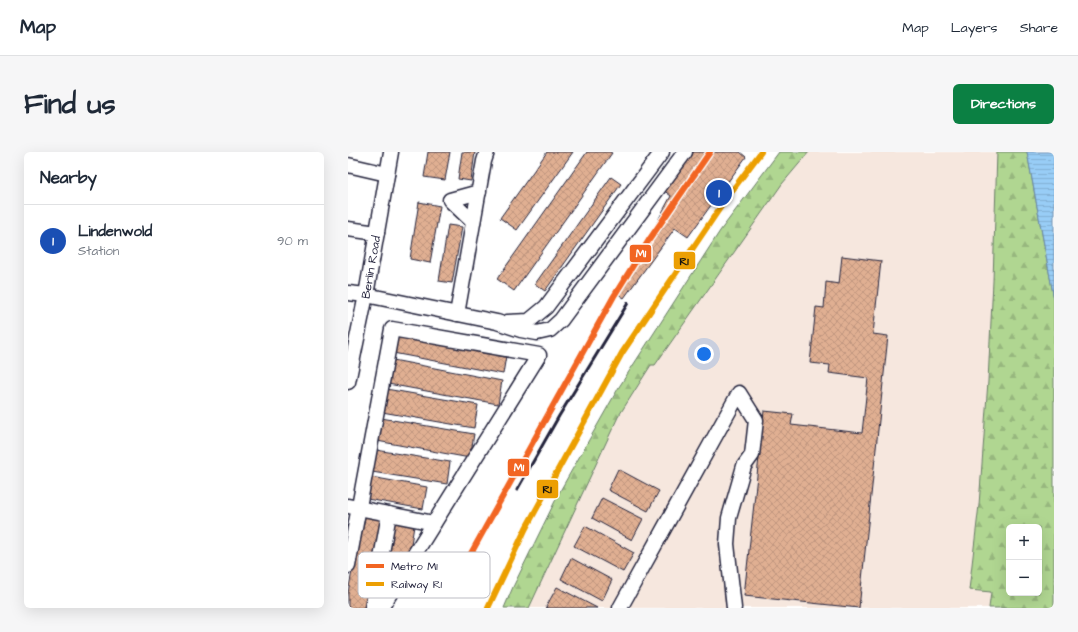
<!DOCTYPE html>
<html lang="en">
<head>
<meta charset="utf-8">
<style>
  :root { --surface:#fff; --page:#f6f6f7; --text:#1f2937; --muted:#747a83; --line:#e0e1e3; --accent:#0b8043 }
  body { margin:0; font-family:"Architects Daughter",sans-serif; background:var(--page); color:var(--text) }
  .controls { position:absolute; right:12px; bottom:12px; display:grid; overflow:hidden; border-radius:6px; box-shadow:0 4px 16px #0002 }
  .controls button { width:36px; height:36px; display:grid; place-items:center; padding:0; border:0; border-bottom:1px solid var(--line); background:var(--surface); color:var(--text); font:20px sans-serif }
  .you { position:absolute; left:356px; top:202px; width:14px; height:14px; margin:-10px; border:3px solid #fff; border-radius:50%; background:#1a73e8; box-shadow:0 0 0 6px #1a73e833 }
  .badge { display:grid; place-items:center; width:26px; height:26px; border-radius:50%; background:var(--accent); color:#fff; font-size:13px; font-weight:700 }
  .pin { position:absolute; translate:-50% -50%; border:2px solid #fff; box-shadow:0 1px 4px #0006 }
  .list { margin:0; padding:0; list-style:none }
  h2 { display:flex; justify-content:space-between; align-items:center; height:52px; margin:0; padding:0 16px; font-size:17px }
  h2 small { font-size:13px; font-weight:400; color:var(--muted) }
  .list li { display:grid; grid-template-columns:26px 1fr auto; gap:12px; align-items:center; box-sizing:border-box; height:72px; padding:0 16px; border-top:1px solid var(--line) }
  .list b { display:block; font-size:15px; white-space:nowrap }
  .list p { margin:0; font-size:13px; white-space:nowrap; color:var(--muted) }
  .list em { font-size:13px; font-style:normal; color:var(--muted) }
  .map { position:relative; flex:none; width:706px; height:456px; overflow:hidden; border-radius:6px }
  header { display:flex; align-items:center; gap:24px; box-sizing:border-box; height:56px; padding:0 20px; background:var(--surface); border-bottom:1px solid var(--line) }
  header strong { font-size:19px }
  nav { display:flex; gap:22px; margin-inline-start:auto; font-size:14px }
  .intro { display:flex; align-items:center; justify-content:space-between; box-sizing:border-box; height:96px; padding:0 24px }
  h1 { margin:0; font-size:28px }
  .button { padding:10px 18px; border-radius:6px; background:var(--accent); color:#fff; font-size:14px; font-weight:700 }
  main { display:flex; gap:24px; padding:0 24px }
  aside { flex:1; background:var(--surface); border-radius:6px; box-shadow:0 4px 16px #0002 }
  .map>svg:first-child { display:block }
  .built { fill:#f6e7de }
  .forest { fill:url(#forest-firs); stroke:#697c66; fill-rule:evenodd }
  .water { fill:url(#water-rules); stroke:#6989ab }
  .building { fill:url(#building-cross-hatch); stroke:#22223b }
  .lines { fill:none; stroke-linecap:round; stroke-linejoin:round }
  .minor-casing { stroke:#22223b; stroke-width:17 }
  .minor { stroke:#fff; stroke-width:14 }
  .rail { stroke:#22223b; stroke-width:3 }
  .rail-1-casing { stroke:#fff; stroke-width:9 }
  .rail-1 { stroke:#ec9f03; stroke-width:6 }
  .metro-1-casing { stroke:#fff; stroke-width:9 }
  .metro-1 { stroke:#f26522; stroke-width:6 }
  .labels { text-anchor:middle; stroke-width:3; stroke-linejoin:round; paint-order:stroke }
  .street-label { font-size:12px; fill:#22223b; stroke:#fff }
  .key { fill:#fff; stroke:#bdbdc4; stroke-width:1 }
  .key-label { font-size:11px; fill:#22223b }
  .line-badge { stroke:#fff; stroke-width:1.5 }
  .badge-label { font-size:11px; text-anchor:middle; font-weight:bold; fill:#fff }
  .pale-badge-label { font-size:11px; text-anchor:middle; font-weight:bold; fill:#111 }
</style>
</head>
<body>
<header>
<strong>Map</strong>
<nav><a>Map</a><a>Layers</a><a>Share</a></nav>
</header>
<div class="intro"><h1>Find us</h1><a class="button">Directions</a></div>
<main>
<aside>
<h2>Nearby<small></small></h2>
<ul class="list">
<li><span class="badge" style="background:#1a4fb4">1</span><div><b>Lindenwold</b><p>Station</p></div><em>90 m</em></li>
</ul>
</aside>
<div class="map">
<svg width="706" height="456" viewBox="0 0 706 456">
  <defs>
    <pattern id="forest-firs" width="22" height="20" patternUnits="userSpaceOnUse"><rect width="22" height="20" fill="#b0d691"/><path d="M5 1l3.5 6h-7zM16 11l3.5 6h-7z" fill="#97b77e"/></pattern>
    <pattern id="water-rules" width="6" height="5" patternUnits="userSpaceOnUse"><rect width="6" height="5" fill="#98cdf6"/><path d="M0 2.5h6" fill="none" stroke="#83b0d4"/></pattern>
    <pattern id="building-cross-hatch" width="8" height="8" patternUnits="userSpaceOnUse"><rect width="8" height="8" fill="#e0af92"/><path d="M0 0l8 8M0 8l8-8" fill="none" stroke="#c0967f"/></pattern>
  </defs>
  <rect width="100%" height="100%" fill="#fff"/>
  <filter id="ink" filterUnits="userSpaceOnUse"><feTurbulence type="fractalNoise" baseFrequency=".025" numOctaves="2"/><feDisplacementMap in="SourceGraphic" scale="8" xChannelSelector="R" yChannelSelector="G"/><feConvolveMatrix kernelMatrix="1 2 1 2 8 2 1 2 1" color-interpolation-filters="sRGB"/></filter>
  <g filter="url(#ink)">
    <path class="built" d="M461,0h188l-4,129 -5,100 -9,124 -10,84 22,3 -2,16h-460l89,-191 33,-52h4l127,-181z"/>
    <path class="forest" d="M431,0h30l-27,32 -127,181h-4l-33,52 -89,191h-25l9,-21 47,-96 59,-104 101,-156z
      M649,0h30l27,147v309h-65l2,-16 -22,-2 10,-85 9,-124 5,-100zM661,375h30v66h-30z"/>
    <path class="water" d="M679,0h27v147z"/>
    <path class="building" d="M80,0h22l-5,28 -21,-3z
      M114,0h13l-4,29 -13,-2z
      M199,0h26l-56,78 -17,-12z
      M239,0h23l2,1 -98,138 -17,-12z
      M342,0h50l6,5 -58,80 -13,-9 -51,70 -6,-4 53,-98 -9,-7z
      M263,25l10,7 -76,107 -10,-7z
      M71,50l21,4 -10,57 -20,-4z
      M100,73l14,2 -10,56 -13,-2z
      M494,104l39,5 -8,73 15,2 -29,272 -115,-12 20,-185 29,3 -2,11 71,8 6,-55 -39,-5 1,-8 -20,-2 6,-56 8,1 2,-26 13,2z
      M49,177l110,21 -4,24 -110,-21z
      M45,208l109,21 -4,23 -110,-20z
      M38,237l92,16 -4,23 -92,-16z
      M33,266l93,16 -4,24 -93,-17z
      M28,298l74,12 -3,22 -75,-12z
      M270,317l41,22 -11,20 -40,-21z
      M23,325l56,10 -4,22 -56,-10z
      M254,346l41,21 -11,21 -40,-22z
      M15,359l20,4 -17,93h-18v-15z
      M47,365l20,3 -6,36 -20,-4z
      M237,374l49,27 -11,19 -49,-26z
      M223,406l41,22 -10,21 -41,-22z
      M209,435l40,21h-50l-1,-1z"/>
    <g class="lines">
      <defs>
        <g id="minor">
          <path d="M0,13l39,9"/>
          <path d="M125,70l-23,-22 29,-8"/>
          <path d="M0,77l29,4"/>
          <path d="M0,141l18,2 131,27 24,8 16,3 13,-3 11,-10 124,-168"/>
          <path d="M109,162l27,-153 3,-9"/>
          <path d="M159,170l22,-1 17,-14 116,-155"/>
          <path id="s1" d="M0,230l18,-87 25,-143"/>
          <path d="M0,354l86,17"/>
          <path d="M0,414l44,-237 147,26 -158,253"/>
          <path d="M24,456l17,-94"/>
          <path d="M272,456l119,-215 17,27 -4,35 -8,11 -15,52 -2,26 7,64"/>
        </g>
      </defs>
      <use href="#minor" class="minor-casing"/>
      <use href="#minor" class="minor"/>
      <path class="rail" d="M169,338l42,-74 69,-113
        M111,423l155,-279"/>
      <defs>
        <path id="rail-1" d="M140,456l38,-80 96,-175 106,-157 33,-44"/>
      </defs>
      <use href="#rail-1" class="rail-1-casing"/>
      <use href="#rail-1" class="rail-1"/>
      <defs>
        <path id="metro-1" d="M111,423l155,-279 35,-56 61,-88"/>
      </defs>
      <use href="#metro-1" class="metro-1-casing"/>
      <use href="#metro-1" class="metro-1"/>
    </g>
  </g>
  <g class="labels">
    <g class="street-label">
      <text dy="4" stroke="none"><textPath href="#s1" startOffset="117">Berlin Road</textPath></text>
    </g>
  </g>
  <rect x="10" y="400" width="132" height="46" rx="6" class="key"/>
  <rect x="18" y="412" width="18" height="4" fill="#f26522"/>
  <rect x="18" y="430" width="18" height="4" fill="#ec9f03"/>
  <g class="key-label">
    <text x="43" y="418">Metro M1</text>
    <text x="43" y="436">Railway R1</text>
  </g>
  <g class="line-badge">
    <rect x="281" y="92" width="23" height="19" rx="4" fill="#f26522"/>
    <rect x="325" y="99" width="23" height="19" rx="4" fill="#ec9f03"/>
    <rect x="159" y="306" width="23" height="19" rx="4" fill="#f26522"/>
    <rect x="188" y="327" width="23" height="20" rx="4" fill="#ec9f03"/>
  </g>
  <g class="badge-label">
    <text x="293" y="105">M1</text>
    <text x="171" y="319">M1</text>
  </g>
  <g class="pale-badge-label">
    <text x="336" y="113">R1</text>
    <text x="199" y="341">R1</text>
  </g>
</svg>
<div class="controls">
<button>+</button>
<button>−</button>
</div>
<div class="you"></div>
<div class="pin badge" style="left:371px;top:41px;background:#1a4fb4">1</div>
</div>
</main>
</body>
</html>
